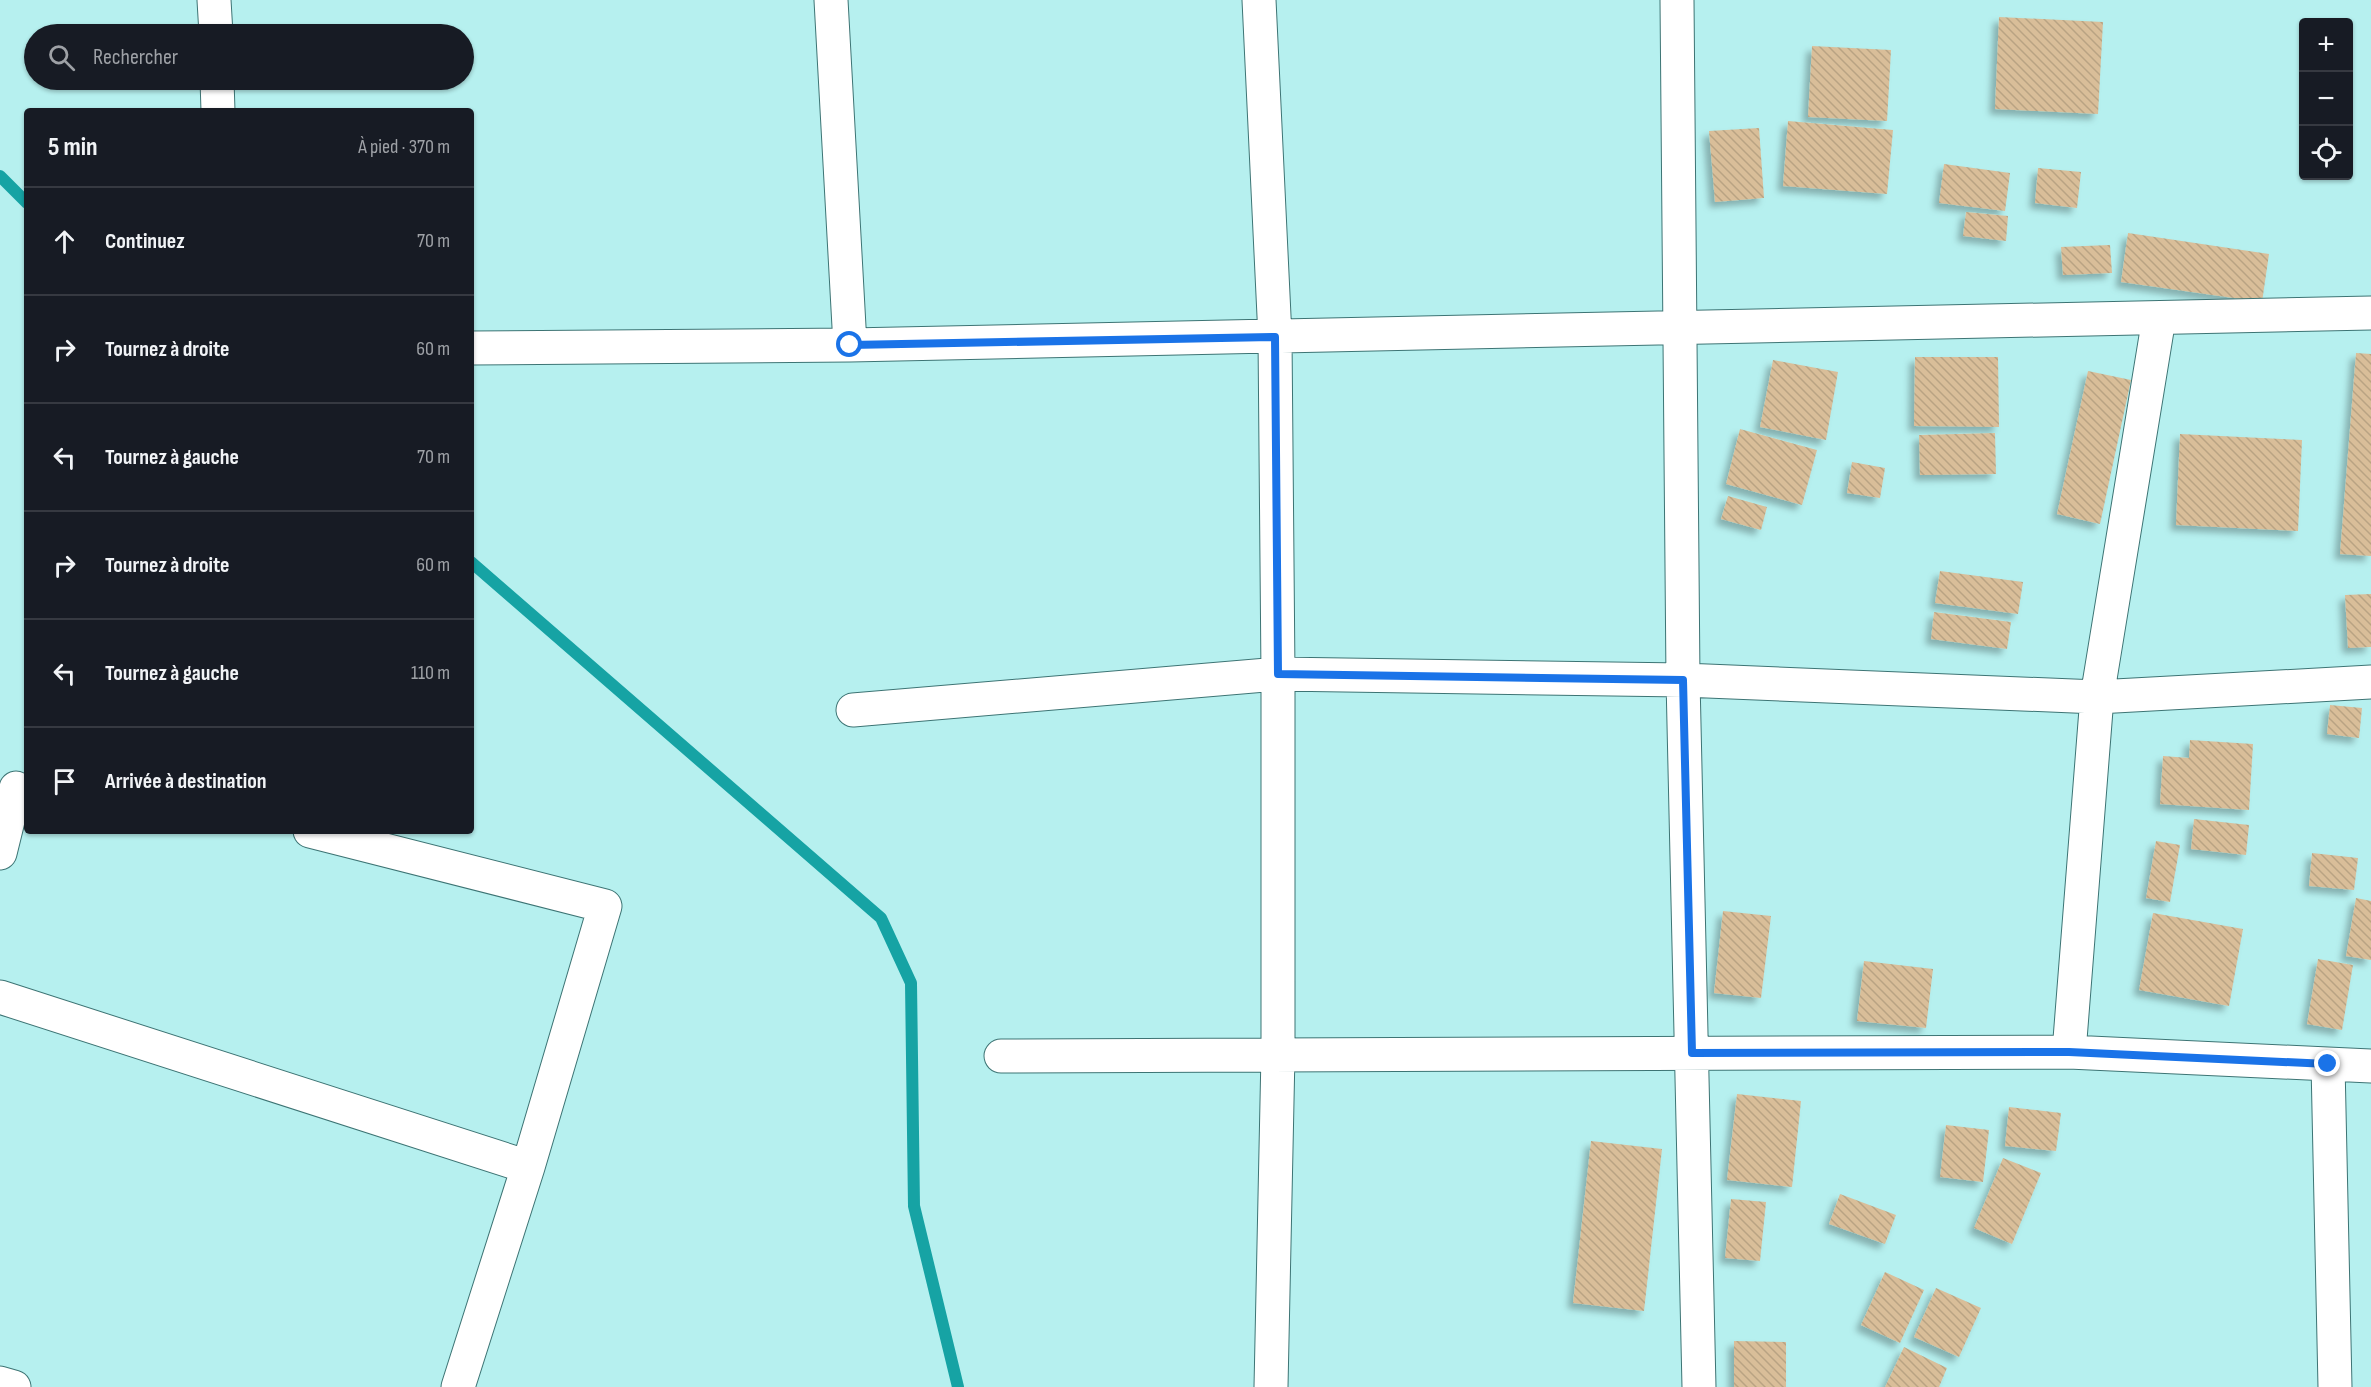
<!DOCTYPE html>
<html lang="fr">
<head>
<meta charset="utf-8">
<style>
  :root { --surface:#171b24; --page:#20242c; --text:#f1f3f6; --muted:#9ea1a6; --line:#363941 }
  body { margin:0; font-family:"Sofia Sans Condensed",sans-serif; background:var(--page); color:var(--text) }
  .controls { position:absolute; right:18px; top:18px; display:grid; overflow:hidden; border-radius:6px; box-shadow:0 2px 4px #0004 }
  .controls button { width:54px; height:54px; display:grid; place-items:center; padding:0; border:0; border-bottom:2px solid var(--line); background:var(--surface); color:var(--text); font:30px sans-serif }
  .stop { position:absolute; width:18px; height:18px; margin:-14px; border:4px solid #1a73e8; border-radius:50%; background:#fff }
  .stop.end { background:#1a73e8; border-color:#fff; box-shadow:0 2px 6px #0008 }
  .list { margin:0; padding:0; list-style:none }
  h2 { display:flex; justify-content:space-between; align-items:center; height:78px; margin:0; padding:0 24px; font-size:26px }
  h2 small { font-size:20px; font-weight:400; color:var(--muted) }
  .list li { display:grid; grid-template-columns:39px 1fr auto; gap:18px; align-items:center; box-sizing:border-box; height:108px; padding:0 24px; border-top:2px solid var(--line) }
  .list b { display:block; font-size:22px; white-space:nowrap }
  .list em { font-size:20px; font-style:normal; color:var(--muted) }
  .icon { flex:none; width:33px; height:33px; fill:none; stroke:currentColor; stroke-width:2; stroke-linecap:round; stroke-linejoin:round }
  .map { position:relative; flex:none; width:2371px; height:1387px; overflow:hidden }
  .search { position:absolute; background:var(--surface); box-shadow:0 2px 4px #0004; left:24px; top:24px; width:450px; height:66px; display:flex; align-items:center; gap:15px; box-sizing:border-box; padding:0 21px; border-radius:33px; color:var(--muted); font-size:22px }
  .panel { position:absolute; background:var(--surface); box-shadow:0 2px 4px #0004; left:24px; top:108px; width:450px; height:726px; border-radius:6px }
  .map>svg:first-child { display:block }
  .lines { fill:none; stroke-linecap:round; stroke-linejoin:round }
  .stream { stroke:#16a3a4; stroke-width:12 }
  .building { fill:url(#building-back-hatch); filter:url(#shadow) }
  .minor-casing { stroke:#3d7474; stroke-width:35 }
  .minor { stroke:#fff; stroke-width:33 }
  .route { stroke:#1a73e8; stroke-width:8 }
</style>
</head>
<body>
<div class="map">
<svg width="2371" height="1387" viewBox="0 0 2371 1387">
  <defs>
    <pattern id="building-back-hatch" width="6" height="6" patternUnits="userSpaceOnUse" patternTransform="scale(1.5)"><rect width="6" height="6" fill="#d9be99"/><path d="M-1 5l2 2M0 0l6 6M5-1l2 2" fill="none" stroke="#b9a383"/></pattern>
    <filter id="shadow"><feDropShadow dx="-5.5" dy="5.5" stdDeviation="3" flood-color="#0004"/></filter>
  </defs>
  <rect width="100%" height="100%" fill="#b6f0ef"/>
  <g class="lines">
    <path class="stream" d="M0,176l27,27
      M471,562l410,356 30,65 3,223 44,181"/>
  </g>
  <path class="building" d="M1999,17l104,5 -5,92 -103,-5z
    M1812,46l79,4 -4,71 -79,-4z
    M1788,121l105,9 -6,64 -104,-8z
    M1759,128l5,70 -49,4 -6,-71z
    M1944,164l66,9 -5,38 -66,-8z
    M2038,168l43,4 -4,36 -42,-5z
    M1966,212l42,4 -2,25 -43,-5z
    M2128,233l141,21 -7,48 -141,-20z
    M2110,245l2,28 -49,2 -2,-28z
    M2356,353l15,1v202l-31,-2z
    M1915,357h83l1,70 -85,-1z
    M1773,360l65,12 -12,68 -66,-13z
    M2088,371l43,9 -31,144 -43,-10z
    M1740,429l77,21 -15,55 -76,-21z
    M1995,433l1,41 -76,1 -1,-40z
    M2180,434l122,6 -4,91 -122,-6z
    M1852,462l33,6 -5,30 -33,-5z
    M1728,496l39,11 -6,23 -40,-11z
    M1940,571l83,11 -5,32 -83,-11z
    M2371,594v53l-23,1 -3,-53z
    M1934,612l77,10 -4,27 -76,-10z
    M2330,705l32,3 -3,30 -32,-4z
    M2190,740l63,4 -4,66 -89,-6 3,-48 26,2z
    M2194,819l55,6 -3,30 -55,-6z
    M2156,841l24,4 -10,57 -24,-4z
    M2312,853l46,5 -4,32 -45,-4z
    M2356,898l15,3v59l-25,-4z
    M1723,911l48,5 -10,82 -47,-5z
    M2153,913l90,16 -14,77 -90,-16z
    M2318,959l35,6 -11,65 -35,-6z
    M1864,961l69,8 -7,59 -69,-7z
    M1737,1094l64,7 -9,86 -65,-7z
    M2009,1107l52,6 -5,38 -51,-5z
    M1946,1125l43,5 -6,52 -43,-5z
    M1591,1141l71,8 -18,162 -71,-8z
    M2003,1158l38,15 -29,71 -38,-16z
    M1840,1194l56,21 -11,29 -56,-20z
    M1731,1199l35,3 -6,59 -35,-3z
    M1885,1272l39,18 -24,53 -39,-18z
    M1936,1288l45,20 -22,49 -45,-20z
    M1734,1341l52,1v45h-52z
    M1904,1347l43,21 -8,19h-54z"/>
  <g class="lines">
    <defs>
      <path id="minor" d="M214,0l2,34
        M831,0l19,345
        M1259,0l16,337 3,337v380l-7,333
        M1677,0l6,680 16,707
        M217,80l1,31
        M471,348l379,-3 1521,-32
        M853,710l425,-36 405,6 414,17 274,-15
        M310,831l295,75 -77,261 -70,220
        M0,853l16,-65
        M0,997l528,170
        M2069,1052l28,-355 62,-379
        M1001,1056l1068,-4 302,14
        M2328,1064l7,323
        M0,1383l14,4"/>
    </defs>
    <use href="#minor" class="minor-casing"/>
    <use href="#minor" class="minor"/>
  </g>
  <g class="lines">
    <path class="route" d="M850,345l425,-8 3,337 405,6 9,373 377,-1 259,12"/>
  </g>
</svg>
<div class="controls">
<button>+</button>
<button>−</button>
<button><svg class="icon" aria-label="locate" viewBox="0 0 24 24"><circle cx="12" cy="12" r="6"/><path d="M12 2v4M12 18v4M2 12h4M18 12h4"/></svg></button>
</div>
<div class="stop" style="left:850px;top:345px"></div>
<div class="stop end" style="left:2328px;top:1064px"></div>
<div class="search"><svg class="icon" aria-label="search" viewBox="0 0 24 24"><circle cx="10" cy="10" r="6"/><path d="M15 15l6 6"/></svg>Rechercher</div>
<section class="panel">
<h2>5 min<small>À pied · 370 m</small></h2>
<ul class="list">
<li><svg class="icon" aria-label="ahead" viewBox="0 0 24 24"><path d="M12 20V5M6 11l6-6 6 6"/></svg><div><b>Continuez</b></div><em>70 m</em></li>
<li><svg class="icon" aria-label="right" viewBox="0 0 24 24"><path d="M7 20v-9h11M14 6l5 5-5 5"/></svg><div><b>Tournez à droite</b></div><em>60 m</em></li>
<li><svg class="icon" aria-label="left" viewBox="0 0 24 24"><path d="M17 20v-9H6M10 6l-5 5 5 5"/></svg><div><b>Tournez à gauche</b></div><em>70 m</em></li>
<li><svg class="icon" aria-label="right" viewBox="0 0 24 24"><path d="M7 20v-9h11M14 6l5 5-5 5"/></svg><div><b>Tournez à droite</b></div><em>60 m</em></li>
<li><svg class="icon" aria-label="left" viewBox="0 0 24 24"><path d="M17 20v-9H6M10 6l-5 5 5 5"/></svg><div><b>Tournez à gauche</b></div><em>110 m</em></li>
<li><svg class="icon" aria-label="arrive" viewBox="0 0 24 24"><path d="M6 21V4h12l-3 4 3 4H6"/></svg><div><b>Arrivée à destination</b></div></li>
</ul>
</section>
</div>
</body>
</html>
